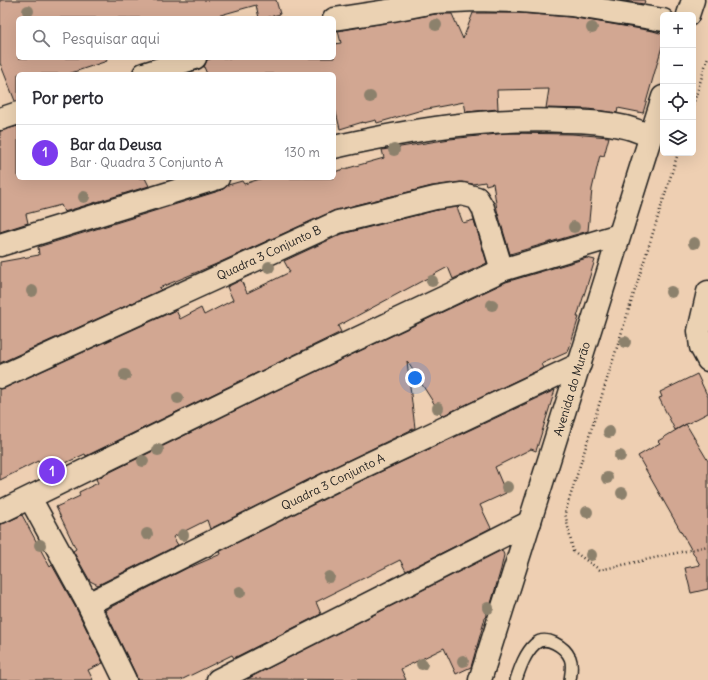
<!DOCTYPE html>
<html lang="pt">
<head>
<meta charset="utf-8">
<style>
  :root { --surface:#fff; --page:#f7f7f7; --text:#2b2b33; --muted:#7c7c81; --line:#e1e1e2; --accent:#7c3aed }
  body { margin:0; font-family:Delius,sans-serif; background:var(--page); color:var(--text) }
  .controls { position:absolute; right:12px; top:12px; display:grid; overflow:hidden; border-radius:6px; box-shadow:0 4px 16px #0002 }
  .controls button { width:36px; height:36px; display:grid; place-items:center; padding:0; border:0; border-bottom:1px solid var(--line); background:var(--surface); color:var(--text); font:20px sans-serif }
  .you { position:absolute; left:415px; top:378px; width:14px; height:14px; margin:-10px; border:3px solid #fff; border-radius:50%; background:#1a73e8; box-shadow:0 0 0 6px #1a73e833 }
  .badge { display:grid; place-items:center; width:26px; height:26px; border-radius:50%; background:var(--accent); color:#fff; font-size:13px; font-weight:700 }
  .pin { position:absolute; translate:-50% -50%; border:2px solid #fff; box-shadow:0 1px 4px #0006 }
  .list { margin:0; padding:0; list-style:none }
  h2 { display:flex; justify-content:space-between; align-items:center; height:52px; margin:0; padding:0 16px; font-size:17px }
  h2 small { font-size:13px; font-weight:400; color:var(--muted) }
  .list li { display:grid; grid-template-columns:26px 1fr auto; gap:12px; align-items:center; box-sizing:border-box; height:56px; padding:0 16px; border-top:1px solid var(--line) }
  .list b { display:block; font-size:15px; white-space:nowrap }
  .list p { margin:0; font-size:13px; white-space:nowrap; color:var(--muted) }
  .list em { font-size:13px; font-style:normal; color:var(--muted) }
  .icon { flex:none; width:22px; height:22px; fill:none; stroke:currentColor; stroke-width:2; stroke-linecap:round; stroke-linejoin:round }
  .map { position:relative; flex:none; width:708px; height:680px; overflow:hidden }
  .search { position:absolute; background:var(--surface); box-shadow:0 4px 16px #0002; left:16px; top:16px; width:320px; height:44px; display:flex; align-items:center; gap:10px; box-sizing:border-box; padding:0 14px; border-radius:6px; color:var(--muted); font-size:15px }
  .panel { position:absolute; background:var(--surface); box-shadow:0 4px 16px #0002; left:16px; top:72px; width:320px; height:108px; border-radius:6px }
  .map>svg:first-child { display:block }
  .building { fill:#d2a792; stroke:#1c1c1c }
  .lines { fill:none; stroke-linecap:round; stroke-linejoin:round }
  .service-casing { stroke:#1c1c1c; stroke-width:14 }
  .minor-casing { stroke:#1c1c1c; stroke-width:25 }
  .tertiary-casing { stroke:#1c1c1c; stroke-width:25 }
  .path { stroke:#1c1c1c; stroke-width:2.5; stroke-dasharray:1 3; stroke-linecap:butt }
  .service { stroke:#ebd2b3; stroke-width:11 }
  .minor { stroke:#ebd2b3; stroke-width:22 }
  .tertiary { stroke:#ebd2b3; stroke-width:22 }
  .tree { fill:#8c816c }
  .labels { text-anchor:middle; stroke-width:4; stroke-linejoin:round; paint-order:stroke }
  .street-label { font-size:12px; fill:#1c1c1c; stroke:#ebd2b3 }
</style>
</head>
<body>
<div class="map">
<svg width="708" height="680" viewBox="0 0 708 680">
  <rect width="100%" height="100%" fill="#eecfb2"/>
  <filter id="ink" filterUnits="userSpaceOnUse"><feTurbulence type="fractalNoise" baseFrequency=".025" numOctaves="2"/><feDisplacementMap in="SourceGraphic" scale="8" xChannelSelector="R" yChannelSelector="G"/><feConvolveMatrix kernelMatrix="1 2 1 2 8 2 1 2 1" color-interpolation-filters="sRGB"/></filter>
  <g filter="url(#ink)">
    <path class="building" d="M0,0h276l4,14 -14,4h-7l-3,-13 -46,13h-192v40h88l1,3 -39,13h-50v27h-3l-15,-38z
      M618,0h27l-1,4z
      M473,13h46l51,4 83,14 10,3v9l-20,70 -25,-5 -1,5 -29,-4 -42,-1 3,-19 -52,1 1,19 -32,3 -2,-10 -42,8 -45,13 -1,-3 -12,3 -1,-1 -23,7 -6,-25v-30h-127l-3,-7 3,-7 6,-2h121v-14l7,-1 -3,-12 98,-17h16l11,25z
      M18,126v52h127l4,8 -85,26 -3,-7 -35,9 2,9 -28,9v-101z
      M507,133l65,1 37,3 -5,19 -4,-1 -8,34 -4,42 -78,23 -13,-44 -4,-27 -7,2 -1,-3 -12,2 -13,-2 -28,4 -99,25 -119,54 -55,23 2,2 -161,73v-101l39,-7 -1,-8 184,-57 6,-5 14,-4 2,3 19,-6h71v-6l50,-14 -2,-8 68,-11z
      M457,207l6,16 11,-3 13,43 -34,16 -5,-12 -110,59 3,6 -255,124 -1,-2 -41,19 -6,-12 -38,19v-91l5,-1 171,-78 4,9 21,-11 3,7 29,-15 -6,-13 14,-7 6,13 43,-21 -6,-11 58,-27 95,-24z
      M587,258l8,2 -18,57h2l-11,35 -27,12 2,4 -101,48 -35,-55 8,67 -81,39 -124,62 -3,-9 -34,17 5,8 -80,40 -8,-4 -17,-30 3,-2 -20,-42 24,-11 -1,-4 19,-9 -2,-4 179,-88 231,-109z
      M697,374l11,23v16l-33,17 -16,-32 3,-1 -2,-5z
      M555,390l-19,61 -5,-2 -36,18 11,26 -26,12 11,23 -85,43 -6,-11 -84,42 5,12 -87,44 -2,-3 -51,25h-44l-1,-5 -31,-65 86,-44v1l30,-13 -1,-3 124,-62z
      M686,424l22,37v128l-17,4 -6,-25 15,-3 -62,-109 22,-13 -2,-2z
      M22,515l28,52 2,-2 25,45 26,53 -15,7 5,10h-93v-156l5,-1z
      M502,550l2,5 -3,14 -11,38 -2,1 -17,59 -15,7 -12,-26 -43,21 5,11 -159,-1z"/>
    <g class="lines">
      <defs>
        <path id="service" d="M516,680c4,-12 9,-27 19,-36 11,-10 30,3 35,14 3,7 1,15 0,22"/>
        <path id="minor" d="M334,19l59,-9 41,-8 41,-2 45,1 51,4 92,15
          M144,74l51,-16
          M0,119l18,-6
          M334,147c76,-17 153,-30 231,-26 18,0 43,2 60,6 9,2 17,6 26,9
          M0,245l218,-67
          M708,292l-9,39 2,16 7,13
          M0,377l338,-155 97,-24 27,-4 15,4 6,10 19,62
          M30,498l58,106 37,76
          M0,512l270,-132 232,-110 117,-35
          M88,604l251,-126 241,-114
          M218,680l312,-158"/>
        <path id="tertiary" d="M688,15l5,-15
          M480,680l183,-583"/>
      </defs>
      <use href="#service" class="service-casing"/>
      <use href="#minor" class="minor-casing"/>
      <use href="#tertiary" class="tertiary-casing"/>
      <path class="path" d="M693,105l15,-48
        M678,153l-113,360 8,38 27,19 108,-24"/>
      <use href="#service" class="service"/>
      <use href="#minor" class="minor"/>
      <use href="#tertiary" class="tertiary"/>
    </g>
    <g class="tree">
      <circle cx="28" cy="11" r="6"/>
      <circle cx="436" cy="25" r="6"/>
      <circle cx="592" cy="28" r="6"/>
      <circle cx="370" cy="97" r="6"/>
      <circle cx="394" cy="150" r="6"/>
      <circle cx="84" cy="197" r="6"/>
      <circle cx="574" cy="227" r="6"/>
      <circle cx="694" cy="243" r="6"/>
      <circle cx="269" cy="267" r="6"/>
      <circle cx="432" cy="281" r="6"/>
      <circle cx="32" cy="291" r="6"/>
      <circle cx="671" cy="292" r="6"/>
      <circle cx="492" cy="305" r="6"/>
      <circle cx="625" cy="342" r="6"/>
      <circle cx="125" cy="375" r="6"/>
      <circle cx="178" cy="398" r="6"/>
      <circle cx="438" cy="408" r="6"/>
      <circle cx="609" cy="432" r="6"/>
      <circle cx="158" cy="450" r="6"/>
      <circle cx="620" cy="456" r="6"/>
      <circle cx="143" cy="461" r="6"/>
      <circle cx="607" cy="478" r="6"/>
      <circle cx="507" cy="487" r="6"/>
      <circle cx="622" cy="493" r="6"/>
      <circle cx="587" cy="512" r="6"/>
      <circle cx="147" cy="534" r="6"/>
      <circle cx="183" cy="535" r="6"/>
      <circle cx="40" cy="545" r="6"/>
      <circle cx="591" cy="555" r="6"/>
      <circle cx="329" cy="577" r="6"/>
      <circle cx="240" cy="592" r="6"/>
      <circle cx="488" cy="608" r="6"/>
      <circle cx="463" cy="661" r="6"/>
      <circle cx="422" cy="664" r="6"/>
    </g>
  </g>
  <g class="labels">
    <g class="street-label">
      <text transform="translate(269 253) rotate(-25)" y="4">Quadra 3 Conjunto B</text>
      <text transform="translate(572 389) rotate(-73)" y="4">Avenida do Murão</text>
      <text transform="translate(333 482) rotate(-26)" y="4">Quadra 3 Conjunto A</text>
    </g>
  </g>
</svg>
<div class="controls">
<button>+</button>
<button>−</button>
<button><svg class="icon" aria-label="locate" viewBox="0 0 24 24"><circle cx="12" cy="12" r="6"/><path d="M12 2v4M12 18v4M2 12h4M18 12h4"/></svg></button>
<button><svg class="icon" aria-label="layers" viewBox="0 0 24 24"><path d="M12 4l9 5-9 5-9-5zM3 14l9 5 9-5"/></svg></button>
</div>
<div class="you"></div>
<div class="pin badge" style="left:52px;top:471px">1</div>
<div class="search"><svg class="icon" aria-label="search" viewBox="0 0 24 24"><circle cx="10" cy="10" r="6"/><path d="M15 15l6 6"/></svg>Pesquisar aqui</div>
<section class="panel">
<h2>Por perto<small></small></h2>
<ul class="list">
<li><span class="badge">1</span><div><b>Bar da Deusa</b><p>Bar · Quadra 3 Conjunto A</p></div><em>130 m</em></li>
</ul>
</section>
</div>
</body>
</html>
